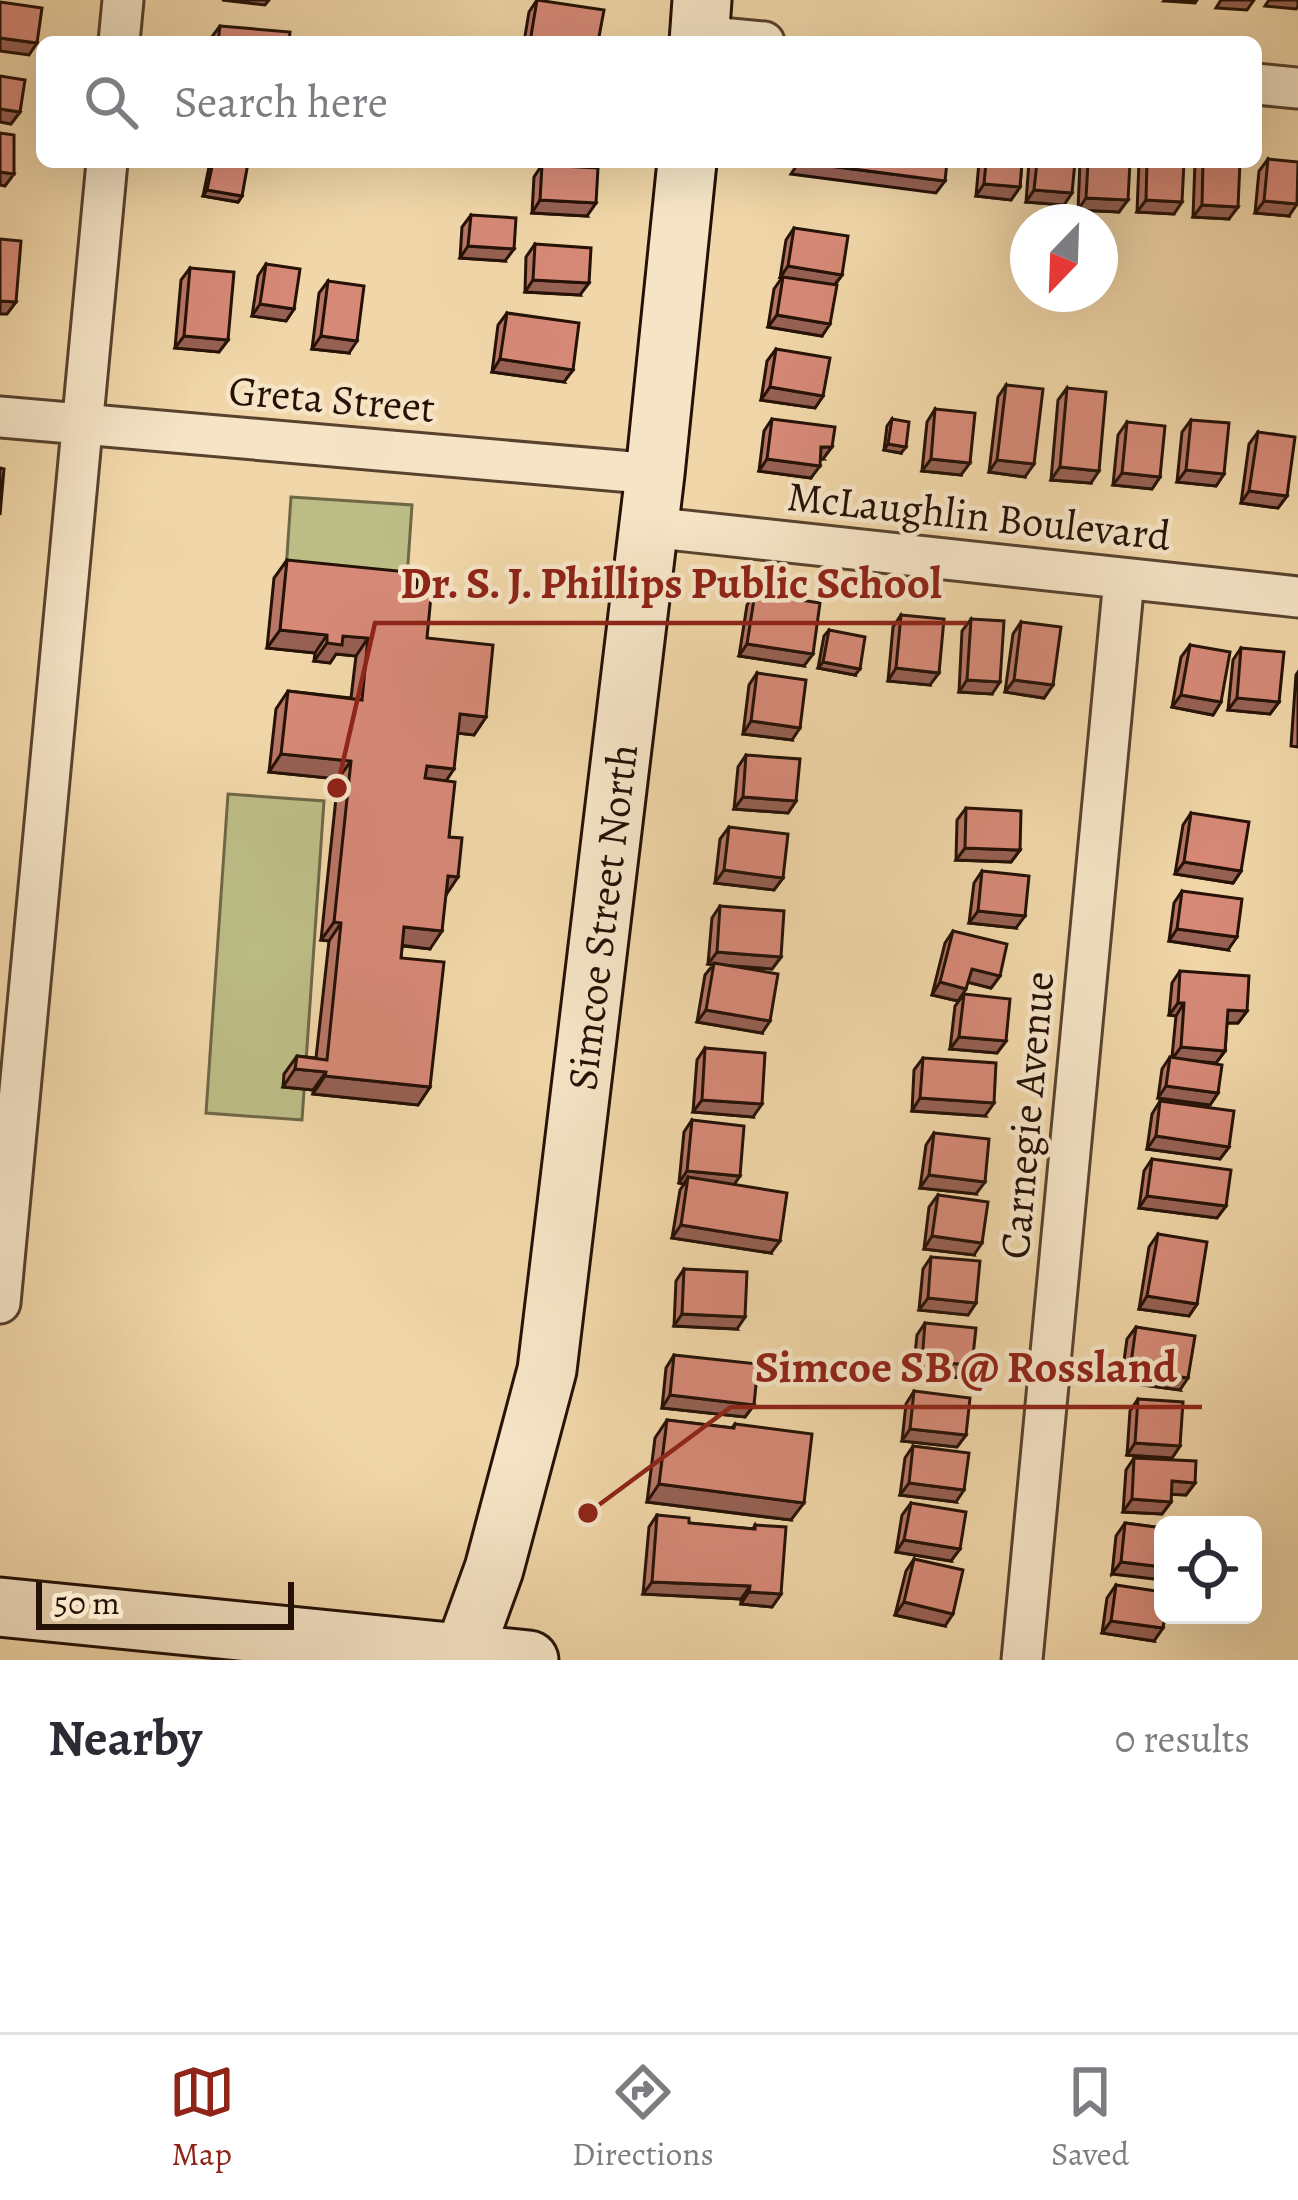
<!DOCTYPE html>
<html lang="en">
<head>
<meta charset="utf-8">
<style>
  :root { --surface:#fff; --page:#f7f7f7; --text:#2b2b33; --muted:#7c7c81; --line:#e1e1e2; --accent:#8f2418 }
  body { margin:0; font-family:Alegreya,serif; background:var(--page); color:var(--text) }
  .controls { position:absolute; right:36px; bottom:36px; display:grid; overflow:hidden; border-radius:18px; box-shadow:0 12px 48px #0002 }
  .controls button { width:108px; height:108px; display:grid; place-items:center; padding:0; border:0; border-bottom:3px solid var(--line); background:var(--surface); color:var(--text); font:60px sans-serif }
  .compass { position:absolute; left:1010px; top:204px; width:108px; height:108px; border-radius:50%; background:var(--surface); box-shadow:0 12px 48px #0002; rotate:203deg }
  .scale { position:absolute; left:36px; bottom:30px; width:258px; box-sizing:border-box; padding-left:12px; border:6px solid #251106; border-top:0; font-size:33px; line-height:42px; white-space:nowrap; color:#251106; -webkit-text-stroke:9px #f5e4c6; paint-order:stroke }
  .list { margin:0; padding:0; list-style:none }
  h2 { display:flex; justify-content:space-between; align-items:center; height:156px; margin:0; padding:0 48px; font-size:51px }
  h2 small { font-size:39px; font-weight:400; color:var(--muted) }
  .icon { flex:none; width:66px; height:66px; fill:none; stroke:currentColor; stroke-width:2; stroke-linecap:round; stroke-linejoin:round }
  .map { position:relative; flex:none; width:1298px; height:1660px; overflow:hidden }
  .search { position:absolute; background:var(--surface); box-shadow:0 12px 48px #0002; left:36px; right:36px; top:36px; height:132px; display:flex; align-items:center; gap:30px; box-sizing:border-box; padding:0 42px; border-radius:18px; color:var(--muted); font-size:45px }
  .sheet { height:372px; background:var(--surface) }
  nav { display:flex; justify-content:space-around; align-items:center; box-sizing:border-box; height:168px; border-top:3px solid var(--line); background:var(--surface); font-size:33px; color:var(--muted) }
  nav a { display:grid; justify-items:center; gap:6px }
  nav .on { color:var(--accent) }
  .map>svg:first-child { display:block }
  .green { fill:#bcbd86; stroke:#706746; stroke-width:3 }
  .lines { fill:none; stroke-linecap:round; stroke-linejoin:round }
  .minor-casing { stroke:#58422e; stroke-width:45 }
  .secondary-casing { stroke:#251106; stroke-width:63 }
  .minor { stroke:#f5e4c6; stroke-width:39 }
  .secondary { stroke:#f5e4c6; stroke-width:57 }
  .wall { fill:#b87666; stroke:#251106; stroke-width:3 }
  .shaded-wall { fill:#966053; stroke:#251106; stroke-width:3 }
  .building { fill:#d68977; stroke:#251106; stroke-width:3 }
  .labels { text-anchor:middle; stroke-width:9; stroke-linejoin:round; paint-order:stroke }
  .street-label { font-size:42px; fill:#251106; stroke:#f5e4c6 }
  .leader { fill:none; stroke:#8f2418; stroke-width:4.5 }
  .callout-dot { fill:#8f2418; stroke:#f5e4c6; stroke-width:4.5 }
  .callout-label { font-size:45px; text-anchor:middle; font-weight:bold; fill:#8f2418; stroke:#f5e4c6; stroke-width:9; stroke-linejoin:round; paint-order:stroke }
</style>
</head>
<body>
<div class="map">
<svg width="1298" height="1660" viewBox="0 0 1298 1660">
  <rect width="100%" height="100%" fill="#f0d6a8"/>
  <filter id="stains"><feTurbulence type="fractalNoise" baseFrequency=".00167" numOctaves="4"/><feColorMatrix values="0 0 0 0 .2 0 0 0 0 .09 0 0 0 0 .02 0 0 0 .5 -.17"/></filter>
  <radialGradient id="worn" r=".72"><stop offset=".6" stop-color="#630" stop-opacity="0"/><stop offset="1" stop-color="#630" stop-opacity=".3"/></radialGradient>
  <path class="green" d="M291,497l121,8 -5,73 -121,-8z
    M228,794l96,7 -22,319 -96,-7z"/>
  <g class="lines">
    <defs>
      <path id="minor" d="M699,36l65,6
        M119,42l4,-42
        M1256,84l42,4
        M0,417l655,57
        M649,527l649,70
        M0,1303l107,-1141
        M1022,1660l102,-1081"/>
      <g id="secondary">
        <path d="M699,42l3,-42"/>
        <path d="M0,1607l529,53"/>
        <path id="s1" d="M461,1660l33,-91 53,-199 108,-896 32,-312"/>
      </g>
    </defs>
    <use href="#minor" class="minor-casing"/>
    <use href="#secondary" class="secondary-casing"/>
    <use href="#minor" class="minor"/>
    <use href="#secondary" class="secondary"/>
  </g>
  <path class="wall" d="M537,0l61,42h-74l5,-30z
    M220,26l69,16h-78v-4z
    M1268,159l21,57 -34,-3 4,-42z
    M210,162h32v34l-4,6 -35,-6z
    M979,162h43l-2,25 -9,13 -35,-4z
    M1029,162h46l-11,43 -38,-3z
    M1080,162h50l-11,50 -41,-2z
    M1139,162h45l-10,52 -37,-2z
    M1195,162h45l-11,57 -36,-2z
    M542,165l45,51 -55,-3 2,-36z
    M471,215l34,46 -45,-3 2,-31z
    M794,228l48,47 -7,10 -13,51 -54,-9 6,-38 7,-10 -1,-1 6,-38z
    M535,244l45,51 -55,-3 1,-35z
    M266,264l28,45 -8,12 -34,-5 6,-40z
    M190,268l38,72 -9,12 -44,-4 6,-68z
    M328,281l21,72 -37,-4 7,-56z
    M507,313l57,69 -72,-10 6,-47z
    M776,349l47,47 -8,12 -54,-8 6,-39z
    M1006,385l19,92 -36,-5 9,-75z
    M1067,388l24,95 -40,-3 7,-80z
    M935,409l26,66 -39,-4 5,-49z
    M772,419l51,40h-3l-9,19 -52,-7 5,-40z
    M892,419l9,34 -17,-3 3,-24z
    M1191,420l33,54 -8,12 -39,-4 5,-50z
    M1127,422l33,55 -8,12 -39,-4 5,-50z
    M1258,432l29,64 -9,12 -37,-5 8,-59z
    M287,560l129,35 11,43 59,79 -12,18 -16,-2 -12,48 3,56 -3,58 -16,54 -28,-3 -1,12 29,129 -12,18 -105,-11v-4l-30,-3 1,-13 13,-18 19,2 13,-117 -8,-1 17,-161 -69,-7 7,-63 12,-18 63,7 5,-42 -20,-2 -6,9 -16,-2 1,-8 -48,-5 7,-70z
    M755,593l49,73 -65,-10 8,-51z
    M901,615l29,70 -42,-4 5,-54z
    M971,619l21,75 -33,-2 3,-61z
    M1021,622l32,63 -9,13 -39,-6 8,-58z
    M829,630l26,45 -37,-7 6,-32z
    M1190,645l31,57 -8,13 -41,-8 9,-50z
    M1241,648l38,54 -9,12 -42,-4 5,-50z
    M1298,672v75l-7,-1 5,-71z
    M757,673l35,67 -49,-6 6,-49z
    M746,755l50,46 -8,12 -54,-4 4,-42z
    M966,808l54,42 -9,12 -55,-2 1,-40z
    M1191,813l50,58 -8,12 -58,-9 8,-49z
    M729,827l54,51 -9,12 -59,-7 5,-44z
    M982,871l34,57 -47,-5 5,-40z
    M1182,891l46,59 -59,-9 5,-38z
    M720,906l61,51 -9,12 -42,-3 32,67 -65,-11 8,-47 8,-10 -5,-1 4,-46z
    M953,931l47,45 -9,12 -23,-6 -10,19 -26,-6 13,-52z
    M1180,971l67,40 -9,12h-11l-2,28 -9,12 2,30 -8,12 -52,-7 4,-29 8,-12h2l4,-41 -7,-1 3,-32z
    M964,994l42,47 -9,12 -47,-4 5,-43z
    M705,1048l48,69 -60,-5 4,-52z
    M923,1058l62,58 -73,-5 2,-41z
    M1160,1101l69,46 -9,12 -73,-10 5,-35z
    M692,1120l42,65 37,68 -99,-15 8,-48 4,-6 -5,-1 5,-51z
    M934,1133l42,61 -56,-6 6,-43z
    M1152,1159l74,47 -9,12 -78,-10 5,-37z
    M938,1195l36,60 -50,-6 5,-42z
    M1158,1234l39,70 -8,12 -50,-7 10,-62z
    M931,1257l45,46 -8,12 -49,-5 4,-41z
    M684,1269l53,60 -63,-3 2,-45z
    M925,1323l47,42 -9,13 -50,-5 4,-38z
    M1136,1327l44,63 -59,-8 6,-43z
    M674,1355l80,50 -9,12 -83,-9 4,-40z
    M914,1391l52,44 -9,12 -55,-6 4,-37z
    M1138,1399l42,47 -8,12 -45,-3 3,-44z
    M667,1420l65,8 3,-4 56,96 -144,-18 8,-64z
    M913,1446l43,56 -56,-7 5,-37z
    M1134,1458l61,25 -9,12 -15,-1v8l-9,12 -39,-2 3,-42z
    M911,1503l40,58 -55,-9 6,-37z
    M657,1515l32,8 64,6 2,-4 26,69 -9,13 -31,-3v-5l-98,-5 6,-67z
    M1125,1523l38,5 -51,46 4,-38z
    M914,1559l31,67 -50,-11 11,-44z
    M1116,1585l38,56 -52,-8 5,-35z"/>
  <path class="shaded-wall" d="M222,0h47l-4,5z
    M1165,0h32l-2,3 -31,-2z
    M1221,0h33l-7,10 -31,-2z
    M1269,0h29v6l-2,3 -31,-3z
    M0,38l37,5 -8,12 -29,-4z
    M0,109l20,3 -9,12 -11,-2z
    M799,162l146,19 -9,12 -145,-19z
    M0,172l14,2 -9,12 -5,-1z
    M984,184l36,3 -9,13 -35,-4z
    M207,190l35,6 -4,6 -35,-6z
    M1034,190l38,3 -8,12 -38,-3z
    M1086,198l42,2 -9,12 -41,-2z
    M540,200l56,3 -9,13 -55,-3z
    M1146,200l36,2 -8,12 -37,-2z
    M1264,201l33,3 -8,12 -34,-3z
    M1202,205l36,2 -9,12 -36,-2z
    M468,246l46,3 -9,12 -45,-3z
    M788,266l54,9 -9,12 -53,-9z
    M533,280l56,3 -9,12 -55,-3z
    M0,301l16,1 -9,12h-7z
    M260,304l34,5 -8,12 -34,-5z
    M777,315l53,9 -8,12 -54,-9z
    M184,336l44,4 -9,12 -44,-4z
    M321,336l36,5 -8,12 -37,-4z
    M500,359l73,11 -9,12 -72,-10z
    M770,387l53,9 -8,12 -54,-8z
    M888,444l18,3 -5,6 -17,-3z
    M821,447h11l-9,12h-11z
    M767,459l53,7 -9,12 -52,-7z
    M931,459l39,4 -9,12 -39,-4z
    M997,460l37,4 -9,13 -36,-5z
    M1060,467l39,4 -8,12 -40,-3z
    M1186,470l38,4 -8,12 -39,-4z
    M1122,473l38,4 -8,12 -39,-4z
    M1249,491l38,5 -9,12 -37,-5z
    M280,630l47,5 -12,18 -48,-5z
    M343,636l25,2 -12,18 -20,-2 -6,9 -16,-2 13,-18z
    M747,644l66,10 -9,12 -65,-10z
    M823,662l37,7 -5,6 -37,-7z
    M896,668l43,5 -9,12 -42,-4z
    M967,680l33,2 -8,12 -33,-2z
    M1014,680l39,5 -9,13 -39,-6z
    M1181,695l40,7 -8,13 -41,-8z
    M1237,698l42,4 -9,12 -42,-4z
    M460,714l26,3 -12,18 -26,-3z
    M751,721l49,7 -8,12 -49,-6z
    M281,754l70,7 -13,18 -69,-7z
    M427,766l27,3 -12,18 -28,-3z
    M743,797l53,4 -8,12 -54,-4z
    M965,848l55,2 -9,12 -55,-2z
    M1184,862l57,9 -8,12 -58,-9z
    M724,870l59,8 -9,12 -59,-7z
    M448,876l10,1 -12,18z
    M978,911l47,5 -9,12 -47,-5z
    M334,922l7,1 -12,18 -8,-1z
    M404,927l38,4 -12,18 -38,-5z
    M1177,929l60,8 -9,13 -59,-9z
    M717,952l64,5 -9,12 -64,-5z
    M972,969l28,7 -9,12 -28,-7z
    M940,982l26,7 -8,12 -26,-6z
    M1178,1003h6l-8,13 -7,-1z
    M706,1010l64,11 -8,12 -65,-11z
    M1228,1010l19,1 -9,12h-19z
    M959,1037l47,4 -9,12 -47,-4z
    M1181,1047l44,4 -9,12 -44,-4z
    M295,1069l31,3 -13,18 -30,-3z
    M325,1076l105,11 -12,18 -105,-11z
    M1166,1086l52,7 -8,12 -52,-7z
    M920,1098l74,5 -9,13 -73,-5z
    M702,1100l60,4 -9,13 -60,-5z
    M1156,1136l73,11 -9,12 -73,-10z
    M687,1171l53,5 -9,13 -43,-12 -4,7 -5,-1z
    M929,1175l56,7 -9,12 -56,-6z
    M1147,1196l79,10 -9,12 -78,-10z
    M681,1225l99,16 -9,12 -99,-15z
    M932,1236l50,7 -8,12 -50,-6z
    M1147,1296l50,8 -8,12 -50,-7z
    M928,1298l48,5 -8,12 -49,-5z
    M682,1314l63,3 -8,12 -63,-3z
    M922,1361l50,4 -9,13 -50,-5z
    M1130,1370l58,8 -8,12 -59,-8z
    M670,1395l84,10 -9,12 -83,-9z
    M910,1429l56,6 -9,12 -55,-6z
    M1135,1443l45,3 -8,12 -45,-3z
    M1172,1481l23,2 -9,12 -23,-1z
    M909,1483l55,7 -8,12 -56,-7z
    M659,1484l145,19 -13,17 -144,-18z
    M1132,1499l39,3 -9,12 -39,-2z
    M904,1540l56,9 -9,12 -55,-9z
    M1121,1562l42,5v13l-51,-6z
    M652,1582l98,4 -9,13 -98,-5z
    M749,1592l32,2 -9,13 -31,-3z
    M904,1602l49,12 -8,12 -50,-11z
    M1111,1621l52,7 -9,13 -52,-8z"/>
  <path class="building" d="M537,0l67,10 -6,32h-68z
    M0,2l42,6 -5,35 -37,-5z
    M220,26l70,6 -1,10h-71z
    M0,76l25,4 -5,32 -20,-3z
    M0,133l14,2v39l-14,-2z
    M1268,159l30,3 -1,42 -33,-3z
    M213,162l35,1 -6,33 -35,-6z
    M799,162h148l-2,19z
    M986,162h36l-2,25 -36,-3z
    M1037,162h38l-3,31 -38,-3z
    M1088,162h42l-2,38 -42,-2z
    M1147,162h37l-2,40 -36,-2z
    M1203,162h37l-2,45 -36,-2z
    M542,165l56,3 -2,35 -56,-3z
    M471,215l45,3 -2,31 -46,-3z
    M794,228l54,8 -6,39 -54,-9z
    M0,239l21,2 -5,61 -16,-1z
    M535,244l56,4 -2,35 -56,-3z
    M266,264l34,5 -6,40 -34,-5z
    M190,268l44,4 -6,68 -44,-4z
    M783,277l54,8 -7,39 -53,-9z
    M328,281l36,5 -7,55 -36,-5z
    M507,313l72,10 -6,47 -73,-11z
    M776,349l54,9 -7,38 -53,-9z
    M1006,385l37,4 -9,75 -37,-4z
    M1067,388l39,4 -7,79 -39,-4z
    M935,409l40,4 -5,50 -39,-4z
    M772,419l63,8 -3,20h-11l-1,19 -53,-7z
    M892,419l17,3 -3,25 -18,-3z
    M1191,420l38,3 -5,51 -38,-4z
    M1127,422l38,4 -5,51 -38,-4z
    M1258,432l37,5 -8,59 -38,-5z
    M0,468l4,1 -4,46z
    M287,560l131,13 -2,22 15,1 -4,42 66,7 -7,72 -26,-3 -6,55 -27,-3 -2,12 30,4 -6,55 13,1 -4,39 -10,-1 -6,55 -38,-4 -3,31 43,4 -14,125 -105,-11 1,-4 -31,-3 2,-13 30,4 14,-137 -7,-1 17,-161 -70,-7 7,-63 74,9 6,-62 -25,-2 -1,9 -15,-2v-8l-47,-5z
    M755,593l65,10 -7,51 -66,-10z
    M901,615l43,4 -5,54 -43,-5z
    M971,619l33,2 -4,61 -33,-2z
    M1021,622l40,5 -8,58 -39,-5z
    M829,630l36,7 -5,32 -37,-7z
    M1190,645l40,7 -9,50 -40,-7z
    M1241,648l43,4 -5,50 -42,-4z
    M757,673l49,7 -6,48 -49,-7z
    M746,755l54,4 -4,42 -53,-4z
    M966,808l55,3 -1,39 -55,-2z
    M1191,813l58,9 -8,49 -57,-9z
    M729,827l59,7 -5,44 -59,-8z
    M982,871l47,5 -4,40 -47,-5z
    M1182,891l60,8 -5,38 -60,-8z
    M720,906l64,5 -3,46 -64,-5z
    M953,931l54,13 -7,32 -28,-7 -6,20 -26,-7z
    M714,963l64,11 -8,47 -64,-11z
    M1180,971l69,5 -2,35 -19,-1 -3,41 -44,-4 3,-44h-6z
    M964,994l46,5 -4,42 -47,-4z
    M705,1048l60,5 -3,51 -60,-4z
    M1170,1057l52,8 -4,28 -52,-7z
    M923,1058l73,5 -2,40 -74,-5z
    M1160,1101l74,10 -5,36 -73,-11z
    M692,1120l52,6 -4,50 -53,-5z
    M934,1133l55,6 -4,43 -56,-7z
    M1152,1159l79,11 -5,36 -79,-10z
    M688,1177l99,16 -7,48 -99,-16z
    M938,1195l50,7 -6,41 -50,-7z
    M1158,1234l49,8 -10,62 -50,-8z
    M931,1257l49,4 -4,42 -48,-5z
    M684,1269l63,3 -2,45 -63,-3z
    M925,1323l51,5 -4,37 -50,-4z
    M1136,1327l59,9 -7,42 -58,-8z
    M674,1355l84,9 -4,41 -84,-10z
    M914,1391l56,7 -4,37 -56,-6z
    M1138,1399l45,3 -3,44 -45,-3z
    M667,1420l67,8 1,-4 77,10 -8,69 -145,-19z
    M913,1446l56,7 -5,37 -55,-7z
    M1134,1458l62,3 -1,22 -23,-2 -1,21 -39,-3z
    M911,1503l55,9 -6,37 -56,-9z
    M657,1515l32,3v5l66,6v-4l31,2 -5,67 -32,-2 1,-6 -98,-4z
    M1125,1523l38,5v39l-42,-5z
    M914,1559l49,11 -10,44 -49,-12z
    M1116,1585l47,7v23h2l-2,13 -52,-7z"/>
  <g class="labels">
    <g class="street-label">
      <text transform="translate(332 398) rotate(5)" y="15">Greta Street</text>
      <text transform="translate(979 515) rotate(6)" y="15">McLaughlin Boulevard</text>
      <text dy="15" stroke="none"><textPath href="#s1" startOffset="759">Simcoe Street North</textPath></text>
      <text transform="translate(1026 1115) rotate(-85)" y="15">Carnegie Avenue</text>
    </g>
  </g>
  <path class="leader" d="M337 788L375 623H967M588 1513L731 1407H1202"/>
  <g class="callout-dot">
    <circle cx="337" cy="788" r="12"/>
    <circle cx="588" cy="1513" r="12"/>
  </g>
  <g class="callout-label">
    <text x="671" y="598">Dr. S. J. Phillips Public School</text>
    <text x="966" y="1382">Simcoe SB @ Rossland</text>
  </g>
  <rect width="100%" height="100%" filter="url(#stains)"/>
  <rect width="100%" height="100%" fill="url(#worn)"/>
</svg>
<div class="controls">
<button><svg class="icon" aria-label="locate" viewBox="0 0 24 24"><circle cx="12" cy="12" r="6"/><path d="M12 2v4M12 18v4M2 12h4M18 12h4"/></svg></button>
</div>
<svg class="compass" viewBox="-18 -18 36 36"><path d="M0-13l5 13h-10z" fill="#e53935"/><path d="M0 13l5-13h-10z" fill="#7c7c81"/></svg>
<div class="scale">50 m</div>
<div class="search"><svg class="icon" aria-label="search" viewBox="0 0 24 24"><circle cx="10" cy="10" r="6"/><path d="M15 15l6 6"/></svg>Search here</div>
</div>
<section class="sheet">
<h2>Nearby<small>0 results</small></h2>
<ul class="list">
</ul>
</section>
<nav>
<a class="on"><svg class="icon" aria-label="map" viewBox="0 0 24 24"><path d="M3 6l6-2 6 2 6-2v14l-6 2-6-2-6 2zM9 4v14M15 6v14"/></svg>Map</a>
<a><svg class="icon" aria-label="directions" viewBox="0 0 24 24"><path d="M12 3l9 9-9 9-9-9zM9 14v-3h6M13 9l2 2-2 2"/></svg>Directions</a>
<a><svg class="icon" aria-label="saved" viewBox="0 0 24 24"><path d="M7 4h10v16l-5-4-5 4z"/></svg>Saved</a>
</nav>
</body>
</html>
